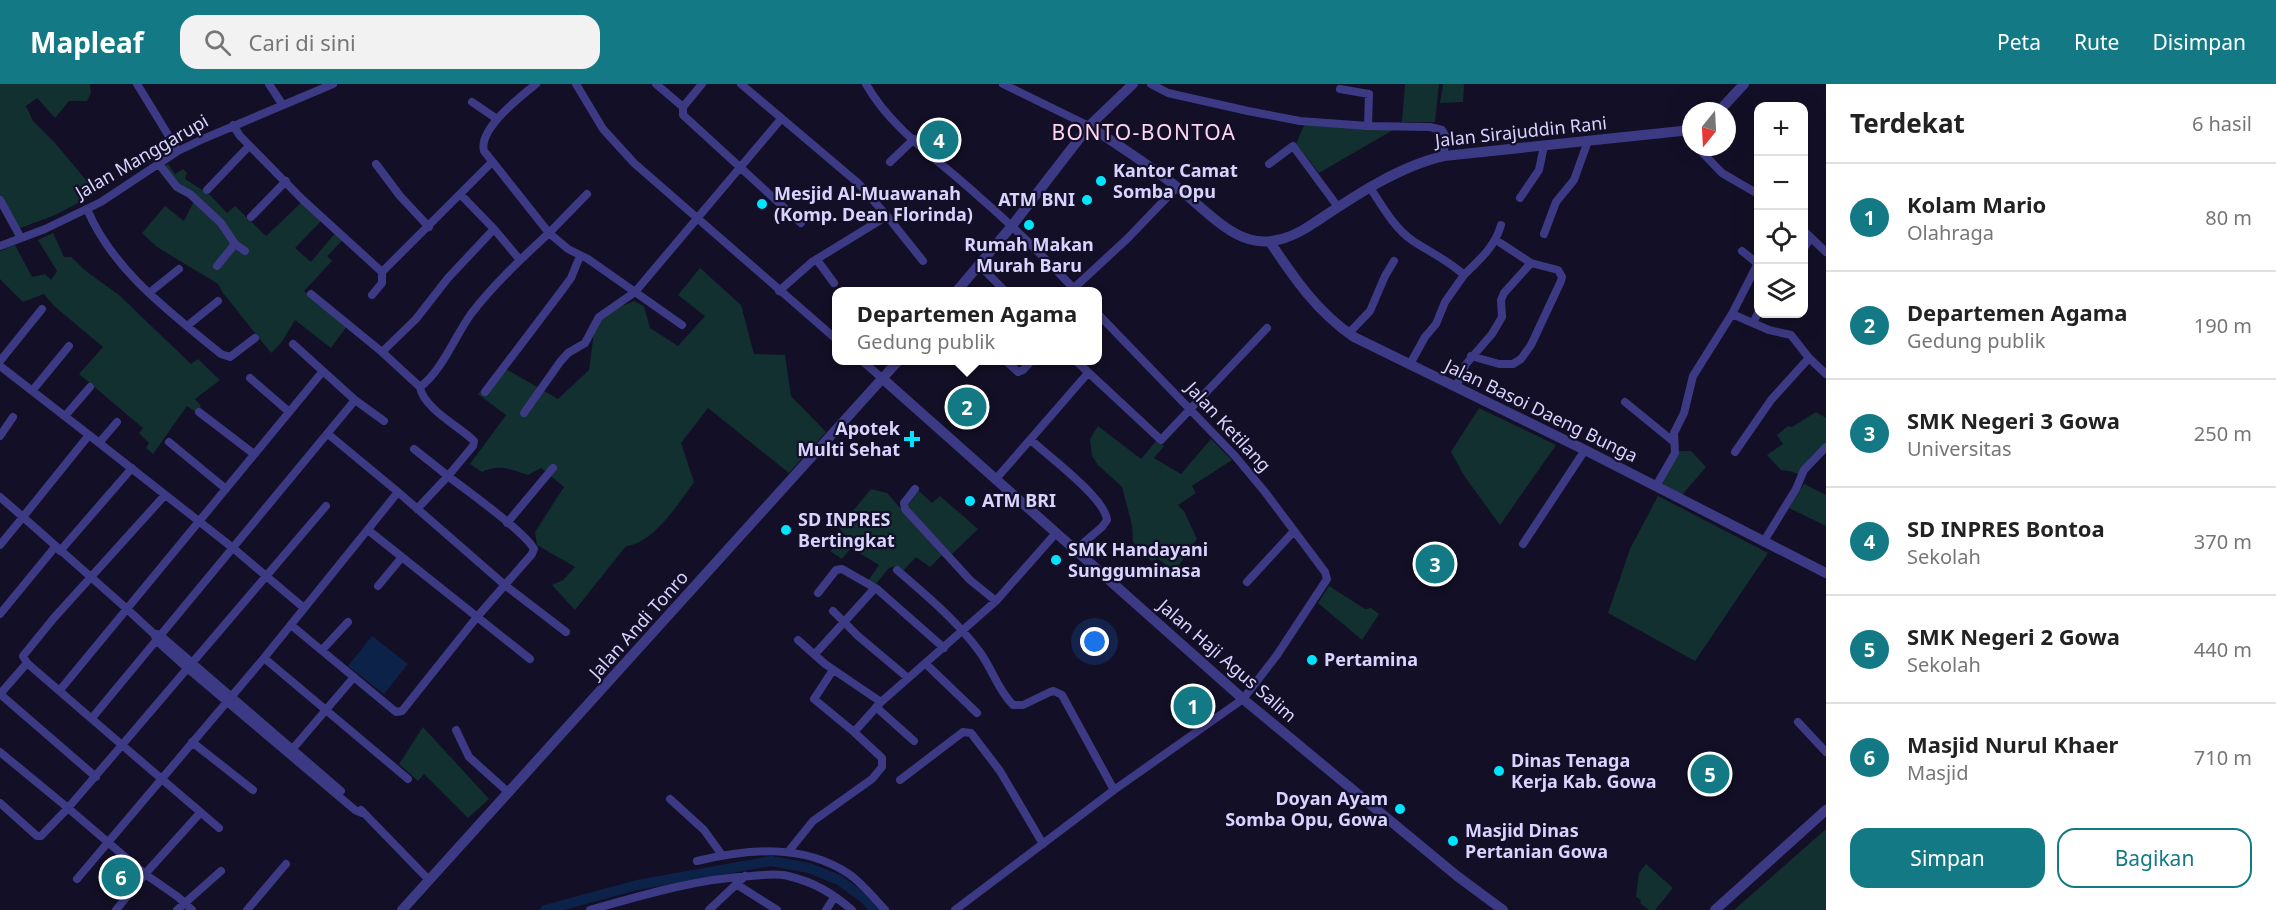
<!DOCTYPE html>
<html lang="id">
<head>
<meta charset="utf-8">
<style>
  :root { --surface:#fff; --page:#f2f2f2; --text:#222; --muted:#767676; --line:#e0e0e0; --accent:#137a85 }
  body { margin:0; font-family:"Noto Sans",sans-serif; background:var(--page); color:var(--text) }
  .controls { position:absolute; right:18px; top:18px; display:grid; overflow:hidden; border-radius:12px; box-shadow:0 6px 24px #0002 }
  .controls button { width:54px; height:54px; display:grid; place-items:center; padding:0; border:0; border-bottom:2px solid var(--line); background:var(--surface); color:var(--text); font:30px sans-serif }
  .compass { position:absolute; left:1682px; top:18px; width:54px; height:54px; border-radius:50%; background:var(--surface); box-shadow:0 6px 24px #0002; rotate:198deg }
  .you { position:absolute; left:1095px; top:558px; width:21px; height:21px; margin:-15px; border:4px solid #fff; border-radius:50%; background:#1a73e8; box-shadow:0 0 0 9px #1a73e833 }
  .badge { display:grid; place-items:center; width:39px; height:39px; border-radius:50%; background:var(--accent); color:#fff; font-size:20px; font-weight:700 }
  .pin { position:absolute; translate:-50% -50%; border:3px solid #fff; box-shadow:0 2px 6px #0006 }
  .popup { position:absolute; left:832px; top:203px; width:270px; height:78px; box-sizing:border-box; display:grid; place-content:center; border-radius:12px; background:var(--surface); filter:drop-shadow(0 2px 4px #0005); font-size:20px; white-space:nowrap; color:var(--muted) }
  .popup b { font-size:22px; color:var(--text) }
  .popup::after { content:''; position:absolute; left:50%; top:100%; margin-left:-12px; border:12px solid transparent; border-top-color:var(--surface) }
  .list { margin:0; padding:0; list-style:none }
  h2 { display:flex; justify-content:space-between; align-items:center; height:78px; margin:0; padding:0 24px; font-size:26px }
  h2 small { font-size:20px; font-weight:400; color:var(--muted) }
  .list li { display:grid; grid-template-columns:39px 1fr auto; gap:18px; align-items:center; box-sizing:border-box; height:108px; padding:0 24px; border-top:2px solid var(--line) }
  .list b { display:block; font-size:22px; white-space:nowrap }
  .list p { margin:0; font-size:20px; white-space:nowrap; color:var(--muted) }
  .list em { font-size:20px; font-style:normal; color:var(--muted) }
  .actions { display:flex; gap:12px; padding:18px 24px }
  .actions a { flex:1; padding:14px 0; border:2px solid var(--accent); border-radius:18px; text-align:center; font-size:21px; color:var(--accent) }
  .actions .main { background:var(--accent); color:#fff }
  .icon { flex:none; width:33px; height:33px; fill:none; stroke:currentColor; stroke-width:2; stroke-linecap:round; stroke-linejoin:round }
  .map { position:relative; flex:none; width:1826px; height:826px; overflow:hidden }
  header { display:flex; align-items:center; gap:36px; box-sizing:border-box; height:84px; padding:0 30px; background:var(--accent); color:#fff }
  header strong { font-size:28px }
  nav { display:flex; gap:33px; margin-inline-start:auto; font-size:21px }
  .search { width:420px; height:54px; background:var(--page); display:flex; align-items:center; gap:15px; box-sizing:border-box; padding:0 21px; border-radius:18px; color:var(--muted); font-size:22px }
  main { display:flex }
  aside { flex:1; background:var(--surface) }
  .map>svg:first-child { display:block }
  .green { fill:#12302f }
  .water { fill:#0c2248 }
  .lines { fill:none; stroke-linecap:round; stroke-linejoin:round }
  .canal { stroke:#0c2248; stroke-width:10 }
  .minor { stroke:#3d3a85; stroke-width:8 }
  .tertiary { stroke:#3d3a85; stroke-width:10 }
  .poi-dot { fill:#00e5ff; stroke:#130f26; stroke-width:2 }
  .labels { text-anchor:middle; stroke-width:4.5; stroke-linejoin:round; paint-order:stroke }
  .street-label { font-size:18px; fill:#d9d4ff; stroke:#130f26 }
  .poi-label { font-size:18px; font-weight:bold; fill:#d9d4ff; stroke:#130f26; text-anchor:start }
  .quarter-label { font-size:21px; letter-spacing:1.5px; fill:#ffd6f0; stroke:#130f26 }
</style>
</head>
<body>
<header>
<strong>Mapleaf</strong>
<div class="search"><svg class="icon" aria-label="search" viewBox="0 0 24 24"><circle cx="10" cy="10" r="6"/><path d="M15 15l6 6"/></svg>Cari di sini</div>
<nav><a>Peta</a><a>Rute</a><a>Disimpan</a></nav>
</header>
<main>
<div class="map">
<svg width="1826" height="826" viewBox="0 0 1826 826">
  <rect width="100%" height="100%" fill="#130f26"/>
  <path class="green" d="M0,0h90l1,9 -4,8h-18l-14,17 -18,-20 -11,8 7,15 22,22 42,50 -42,22 -37,14 -18,-34z
    M1405,0h34l-4,38h-33z
    M1443,0h21l-1,18 -23,1z
    M1305,39l88,7 -74,43 -23,-29z
    M168,80l7,10 8,-5 4,4 -2,6 25,16 17,18 8,-7 31,30 36,-34 20,18 -27,28 16,14 25,-30 7,8 -16,16 5,5 -28,30 43,35 -16,22 -36,-28 -14,23 -10,10 -48,-60 -5,-9 -61,-37 -15,-14 23,-27 19,15 10,-20 -20,-11 -15,-19z
    M53,149l11,24h7l16,15 32,23 72,69 7,-5 22,21 -25,19 6,7 -5,6 -9,-6 -34,48 -7,-6 3,-5 -10,-10 4,-5 -64,-54 24,-27 -49,-41 -10,-12 -21,8 -23,-23v-28l15,-6 17,32 13,-3 6,6 6,-9 -19,-31z
    M700,184l41,37 13,49 31,1 6,41 35,36 -37,41 -81,-65 -27,35 13,39c-15,21 -41,62 -68,64l-51,64 -23,-25 11,-5 12,-13 -38,-22 -2,-13 29,-45 -23,-19 -13,7c-16,-6 -29,-11 -46,-3l-12,-8 36,-49 -28,-21 26,-26 54,31 31,-29 7,-53 38,-16 10,5 6,22 28,18 27,-30 -27,-21z
    M1479,324l77,37 -56,80 -35,-48 -14,-25z
    M1816,328l10,6v25l-14,13 -14,18 -8,-3 -9,-1 -14,-15 16,-11 -6,-9 11,-9 4,1z
    M1098,342l43,33 15,-18 8,5 -10,12 27,16 30,-35 21,21 -40,26 4,7 -18,12 6,6 13,28 -22,32 -17,-12 -7,2 -18,-19 -1,-17 -10,-38 -24,-22 -6,-9 -2,-17z
    M1678,367h13l15,16 -24,28 -23,-9z
    M1804,400l22,11v31l-37,-18z
    M871,405l16,4 55,62 -12,12 -14,-10 -13,14 -7,-5 -7,2 -14,17 -7,-4 11,-16 -28,-17 -9,11 -12,-8 17,-14 -8,-9z
    M919,407l13,12 8,-7 38,33 -26,25 -13,-11 -32,-37z
    M1658,412l110,57 -73,108 -87,-48 22,-64z
    M1329,502l36,23 6,-1 8,6 -17,26 -44,-37z
    M423,643l66,72 -21,19 -44,-44 -6,7 -19,-17z
    M1826,745v81h-92z
    M1646,780l27,24 -18,22h-6l-9,-7 1,-3 -5,-3 3,-24z"/>
  <path class="water" d="M372,552l36,28 -24,30 -36,-28z
    M1202,601l14,19 -33,23 -13,-19z"/>
  <g class="lines">
    <path class="canal" d="M545,826l92,-25 134,-24 38,7 30,12 26,19 10,11"/>
    <path class="minor" d="M137,0l41,67
      M269,0l13,20
      M576,0l27,45 31,34 202,176
      M656,0l27,23
      M702,0l-19,23v8l118,108
      M741,0l117,99 29,33 36,45
      M866,0c25,45 74,77 111,111 35,30 68,63 100,97
      M1003,0l86,42
      M1151,0l17,9 80,18 52,10 68,5
      M1340,5l29,5 -1,32 62,1 12,3 3,5 -1,21
      M472,18l25,17
      M233,41l7,11 63,64 79,72 110,-110
      M1697,63l25,26 36,21
      M890,78l24,-23
      M159,80l18,23 13,7 31,29 14,21 10,7
      M376,80l24,32 29,31
      M1269,80l24,-18 45,61
      M1371,105c11,17 24,40 42,52 17,11 36,20 51,34l-19,27 -9,22 -11,13 -15,27
      M207,106l42,-44
      M587,110l-38,39 19,16 20,10 94,66
      M461,111l33,34 26,31
      M1520,114l19,-28 5,-24
      M0,116l21,38
      M87,125c26,62 84,104 134,145l9,3 25,-19
      M251,133l35,-36
      M494,145l-46,49 -32,41 -34,33 38,35c22,-16 35,-51 51,-73 23,-30 51,-56 78,-81l-65,-82c-6,-22 36,-54 52,-67
      M1804,147l22,21
      M1544,150l12,-32 18,-22 14,-39
      M0,162l45,-17 56,-27 77,-51 25,-12 130,-55
      M1804,164l6,-9
      M1742,167l16,13
      M817,176l17,23
      M979,181l27,27
      M217,182l18,-22
      M1464,191c15,-15 31,-28 37,-50
      M1074,204l54,-50 49,-51
      M779,207l33,-29 75,-46
      M149,209l30,-24
      M311,210l71,58
      M372,211l10,-12v-11
      M1732,230l37,16 22,5 18,23 17,16
      M1753,239l5,-10
      M187,242l31,-25
      M1349,249l21,-22 15,-35 9,-15
      M1471,272l28,8h14l8,-5 10,-14 30,-64 1,-4 -4,-7 -27,-7 -35,-23
      M861,276l22,19
      M1005,276l13,12 5,-2 9,-10
      M1075,276l86,80 106,-112
      M0,277l42,-52
      M0,282l89,69 -66,82 104,92 27,25 3,7 30,27 168,142 7,3
      M250,294l38,33
      M1456,303l10,-23 26,-30 10,-17 -1,-17 3,-7 27,-30
      M32,307l37,-45
      M485,308l78,-103 8,-11 9,-22
      M355,316l29,21
      M1625,318l49,40
      M199,328l55,42
      M524,329l36,-51 8,-9 17,-10 14,-26 36,-25 146,-173
      M65,332l25,-29
      M328,350l70,58
      M89,351l144,113 71,60
      M0,352l13,-19
      M1031,356c18,17 74,58 76,80l-5,7 -28,24
      M169,358l57,47
      M99,359l18,-21
      M414,365l34,27 25,-30 1,-5c-14,-14 -51,-33 -54,-54
      M1735,368l36,-52 38,-42
      M995,396l93,-107
      M1656,402l19,-33 -1,-20 10,-20 9,-37 39,-62 26,-51
      M915,405l-11,14 1,6 65,71 26,21
      M0,413l23,20 -23,28
      M507,439l46,-55
      M368,446l162,129
      M1764,457l32,-52 8,-19 22,-23
      M1523,460l62,-94
      M60,467l72,-83
      M897,486c29,25 59,50 82,81 13,17 18,38 34,54h10l27,-13 4,-1 8,4 52,95
      M1247,498l47,-51
      M378,502l24,-29
      M818,509l18,-23 6,-1 35,20 67,59
      M833,527l25,25 50,42
      M0,530l55,-67
      M291,541l105,87 6,-1 75,-94 55,-63 2,-5c-10,-18 -67,-58 -86,-73l-31,33
      M157,550l4,2 180,155
      M798,556l27,24 56,38
      M322,566l26,-28
      M815,570l60,-66
      M264,574l144,121
      M27,579l-27,31 96,83
      M926,580l51,49
      M833,586l-19,29 40,33
      M60,606l263,-319
      M876,623l38,34
      M92,634l263,-318 -62,-56
      M1798,638l28,30
      M456,646l13,27 39,35
      M192,658l61,48
      M0,668l68,56 54,-63 -95,-82 -4,-7 30,-37 112,-124
      M290,668l64,-75
      M900,696l63,-48 8,1 29,38 43,73
      M670,715l34,31 18,25
      M0,719l37,33h4l27,-28 77,66 33,23 14,13
      M361,726l68,70
      M219,744l-97,-83 204,-239
      M788,768l25,-31 59,-42 10,-12v-9l-28,-26 27,-30 115,-101 60,-68
      M697,777c51,-12 106,-18 152,13 13,9 25,24 36,36
      M77,795l187,-221 134,-166 108,94 60,46
      M736,800l41,26
      M116,826l29,-36 55,-61
      M177,826l44,-39
      M247,826l39,-46
      M590,826c53,-15 106,-31 161,-34 12,-1 26,-3 37,0 26,6 44,17 64,34
      M709,826l36,-34
      M826,826l8,-12
      M955,826l159,-120 129,-91 34,-44 50,-76 -2,-7 -60,-80 -30,-36 -137,-142"/>
    <path class="tertiary" d="M1719,27l25,-27
      M1089,42c29,19 57,37 84,58 49,38 76,84 141,39 39,-26 85,-57 130,-67l247,-26
      M1270,158c24,36 47,70 84,95l231,113 241,123
      M956,208l55,-65 78,-101 44,-42
      M883,295l360,320 214,177 46,34
      M402,826l497,-550
      M1715,826l111,-100"/>
  </g>
  <g class="poi-dot">
    <circle cx="1101" cy="97" r="6"/>
    <circle cx="1087" cy="116" r="6"/>
    <circle cx="762" cy="120" r="6"/>
    <circle cx="1029" cy="141" r="6"/>
    <path d="M909 346h6v6h6v6h-6v6h-6v-6h-6v-6h6z"/>
    <circle cx="970" cy="417" r="6"/>
    <circle cx="786" cy="446" r="6"/>
    <circle cx="1056" cy="476" r="6"/>
    <circle cx="1312" cy="576" r="6"/>
    <circle cx="1499" cy="687" r="6"/>
    <circle cx="1400" cy="725" r="6"/>
    <circle cx="1453" cy="757" r="6"/>
  </g>
  <g class="labels">
    <g class="street-label">
      <text transform="translate(1521 48) rotate(-6)" y="6">Jalan Sirajuddin Rani</text>
      <text transform="translate(142 73) rotate(-30)" y="6">Jalan Manggarupi</text>
      <text transform="translate(1541 327) rotate(26)" y="6">Jalan Basoi Daeng Bunga</text>
      <text transform="translate(1228 343) rotate(47)" y="6">Jalan Ketilang</text>
      <text transform="translate(639 541) rotate(-48)" y="6">Jalan Andi Tonro</text>
      <text transform="translate(1227 577) rotate(41)" y="6">Jalan Haji Agus Salim</text>
    </g>
    <g class="poi-label">
      <text x="1113" y="93">Kantor Camat<tspan x="1113" dy="21">Somba Opu</tspan></text>
      <text x="774" y="116">Mesjid Al-Muawanah<tspan x="774" dy="21">(Komp. Dean Florinda)</tspan></text>
      <text x="1075" y="122" text-anchor="end">ATM BNI</text>
      <text x="1029" y="167" text-anchor="middle">Rumah Makan<tspan x="1029" dy="21">Murah Baru</tspan></text>
      <text x="900" y="351" text-anchor="end">Apotek<tspan x="900" dy="21">Multi Sehat</tspan></text>
      <text x="982" y="423">ATM BRI</text>
      <text x="798" y="442">SD INPRES<tspan x="798" dy="21">Bertingkat</tspan></text>
      <text x="1068" y="472">SMK Handayani<tspan x="1068" dy="21">Sungguminasa</tspan></text>
      <text x="1324" y="582">Pertamina</text>
      <text x="1511" y="683">Dinas Tenaga<tspan x="1511" dy="21">Kerja Kab. Gowa</tspan></text>
      <text x="1388" y="721" text-anchor="end">Doyan Ayam<tspan x="1388" dy="21">Somba Opu, Gowa</tspan></text>
      <text x="1465" y="753">Masjid Dinas<tspan x="1465" dy="21">Pertanian Gowa</tspan></text>
    </g>
    <g class="quarter-label">
      <text x="1144" y="56">BONTO-BONTOA</text>
    </g>
  </g>
</svg>
<div class="controls">
<button>+</button>
<button>−</button>
<button><svg class="icon" aria-label="locate" viewBox="0 0 24 24"><circle cx="12" cy="12" r="6"/><path d="M12 2v4M12 18v4M2 12h4M18 12h4"/></svg></button>
<button><svg class="icon" aria-label="layers" viewBox="0 0 24 24"><path d="M12 4l9 5-9 5-9-5zM3 14l9 5 9-5"/></svg></button>
</div>
<svg class="compass" viewBox="-18 -18 36 36"><path d="M0-13l5 13h-10z" fill="#e53935"/><path d="M0 13l5-13h-10z" fill="#767676"/></svg>
<div class="you"></div>
<div class="pin badge" style="left:1193px;top:622px">1</div>
<div class="pin badge" style="left:967px;top:323px">2</div>
<div class="popup"><b>Departemen Agama</b>Gedung publik</div>
<div class="pin badge" style="left:1435px;top:480px">3</div>
<div class="pin badge" style="left:939px;top:56px">4</div>
<div class="pin badge" style="left:1710px;top:690px">5</div>
<div class="pin badge" style="left:121px;top:793px">6</div>
</div>
<aside>
<h2>Terdekat<small>6 hasil</small></h2>
<ul class="list">
<li><span class="badge">1</span><div><b>Kolam Mario</b><p>Olahraga</p></div><em>80 m</em></li>
<li><span class="badge">2</span><div><b>Departemen Agama</b><p>Gedung publik</p></div><em>190 m</em></li>
<li><span class="badge">3</span><div><b>SMK Negeri 3 Gowa</b><p>Universitas</p></div><em>250 m</em></li>
<li><span class="badge">4</span><div><b>SD INPRES Bontoa</b><p>Sekolah</p></div><em>370 m</em></li>
<li><span class="badge">5</span><div><b>SMK Negeri 2 Gowa</b><p>Sekolah</p></div><em>440 m</em></li>
<li><span class="badge">6</span><div><b>Masjid Nurul Khaer</b><p>Masjid</p></div><em>710 m</em></li>
</ul>
<div class="actions"><a class="main">Simpan</a><a>Bagikan</a></div>
</aside>
</main>
</body>
</html>
